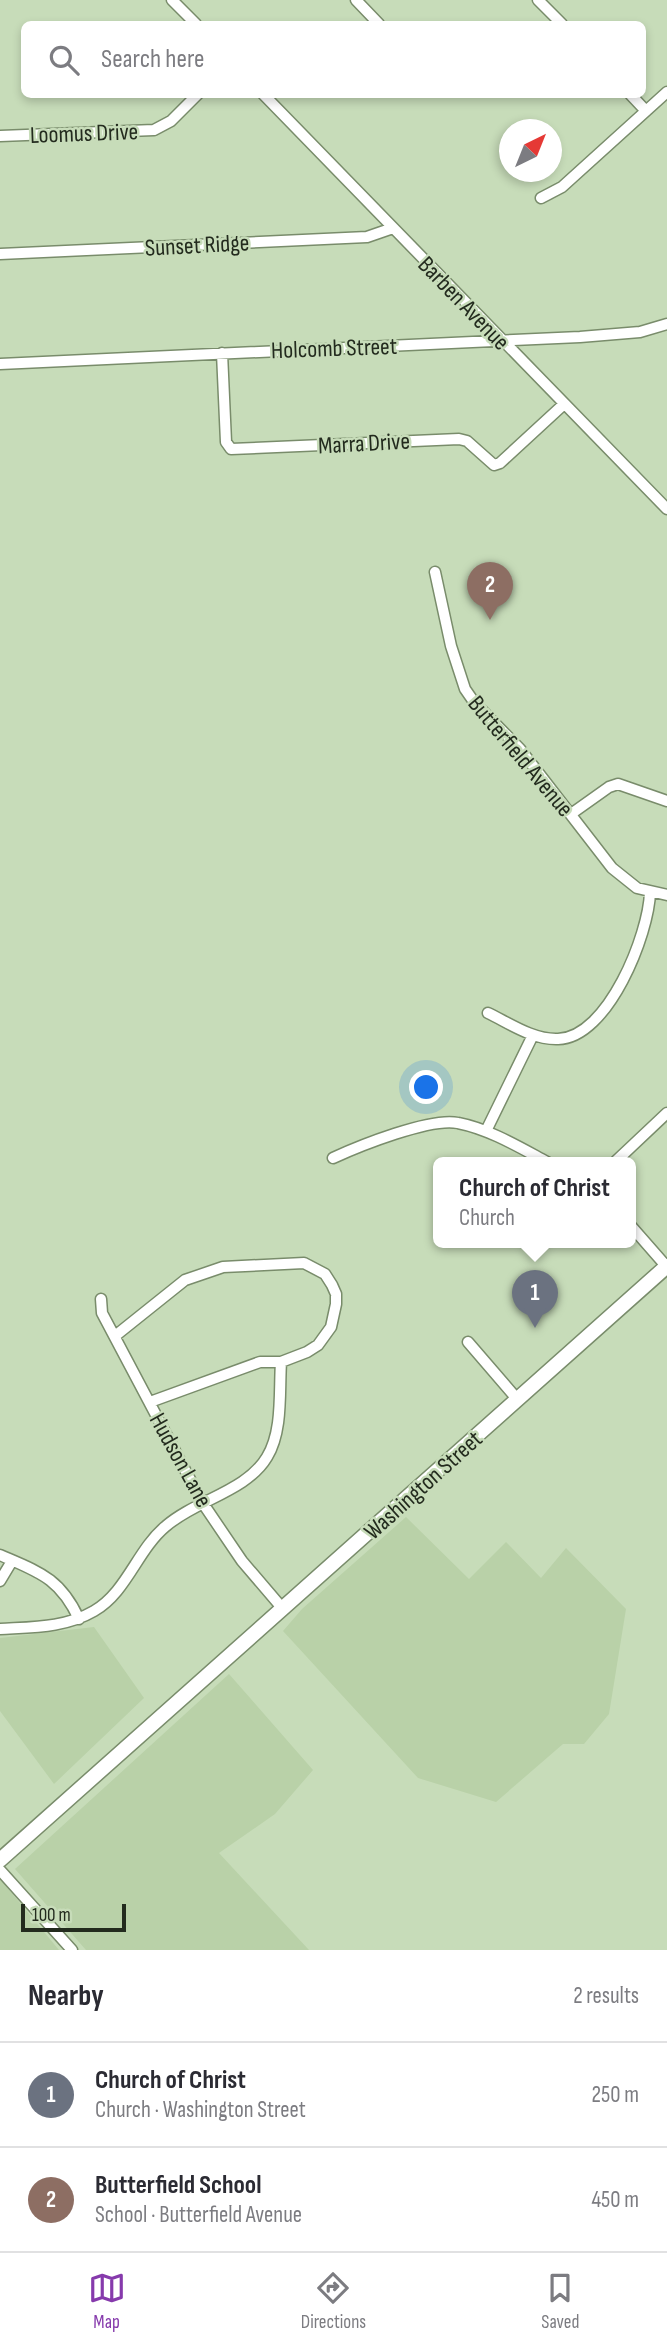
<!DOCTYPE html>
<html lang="en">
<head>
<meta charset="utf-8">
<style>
  :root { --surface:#fff; --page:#f2f2f3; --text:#2b2b33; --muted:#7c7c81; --line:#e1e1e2; --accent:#863aac }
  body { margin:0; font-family:"Sofia Sans Condensed",sans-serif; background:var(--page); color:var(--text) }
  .compass { position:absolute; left:499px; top:119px; width:63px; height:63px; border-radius:50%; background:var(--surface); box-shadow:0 4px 10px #0003; rotate:43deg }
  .scale { position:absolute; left:21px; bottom:18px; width:105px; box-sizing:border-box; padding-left:7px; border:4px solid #232b1e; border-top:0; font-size:19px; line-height:24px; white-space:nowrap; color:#232b1e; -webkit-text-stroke:5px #c7dcb9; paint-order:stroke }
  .you { position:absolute; left:427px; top:1088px; width:24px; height:24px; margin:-18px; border:5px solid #fff; border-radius:50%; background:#1a73e8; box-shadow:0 0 0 10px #1a73e833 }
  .badge { display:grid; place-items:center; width:46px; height:46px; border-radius:50%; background:var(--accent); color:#fff; font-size:23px; font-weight:700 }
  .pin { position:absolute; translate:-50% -58px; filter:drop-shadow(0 2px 4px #0008) }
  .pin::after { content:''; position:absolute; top:37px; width:24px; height:21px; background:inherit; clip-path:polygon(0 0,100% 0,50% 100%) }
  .popup { position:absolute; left:433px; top:1157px; width:203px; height:91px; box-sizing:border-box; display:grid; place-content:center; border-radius:10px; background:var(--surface); filter:drop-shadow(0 2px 5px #0005); font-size:23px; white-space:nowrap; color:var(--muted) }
  .popup b { font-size:26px; color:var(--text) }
  .popup::after { content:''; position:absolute; left:50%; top:100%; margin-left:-14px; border:14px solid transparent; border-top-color:var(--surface) }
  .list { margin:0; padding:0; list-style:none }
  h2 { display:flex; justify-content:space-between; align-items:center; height:91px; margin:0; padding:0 28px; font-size:30px }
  h2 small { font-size:23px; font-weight:400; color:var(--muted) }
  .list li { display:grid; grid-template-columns:46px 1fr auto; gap:21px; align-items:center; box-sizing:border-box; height:105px; padding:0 28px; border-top:2px solid var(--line) }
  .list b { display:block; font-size:26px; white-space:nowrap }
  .list p { margin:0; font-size:23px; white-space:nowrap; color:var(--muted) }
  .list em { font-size:23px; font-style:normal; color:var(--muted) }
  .icon { flex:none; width:38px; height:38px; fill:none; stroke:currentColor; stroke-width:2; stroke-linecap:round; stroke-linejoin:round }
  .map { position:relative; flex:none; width:667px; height:1950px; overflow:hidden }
  .search { position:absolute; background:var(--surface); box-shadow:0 4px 10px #0003; left:21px; right:21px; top:21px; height:77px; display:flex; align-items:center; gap:18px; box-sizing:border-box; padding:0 24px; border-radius:10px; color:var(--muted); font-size:26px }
  .sheet { height:301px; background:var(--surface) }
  nav { display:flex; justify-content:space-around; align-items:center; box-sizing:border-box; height:98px; border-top:2px solid var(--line); background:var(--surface); font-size:19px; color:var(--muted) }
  nav a { display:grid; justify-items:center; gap:4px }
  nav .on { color:var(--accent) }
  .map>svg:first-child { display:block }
  .built { fill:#b9d1a8 }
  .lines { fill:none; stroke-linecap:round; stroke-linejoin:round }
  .minor-casing { stroke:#798c6b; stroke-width:13 }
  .major-casing { stroke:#798c6b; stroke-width:17 }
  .minor { stroke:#fff; stroke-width:10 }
  .major { stroke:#fff; stroke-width:14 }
  .labels { text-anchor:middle; stroke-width:5; stroke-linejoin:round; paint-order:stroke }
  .street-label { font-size:24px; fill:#232b1e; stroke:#c7dcb9 }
</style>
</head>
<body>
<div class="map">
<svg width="667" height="1950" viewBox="0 0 667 1950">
  <rect width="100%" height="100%" fill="#c7dcb9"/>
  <path class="built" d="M406,1517l63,62 37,-37 35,36 25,-30 60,61 -17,105 -25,30h-21l-67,58 -78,-24 -135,-147 19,-22z
    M94,1627l50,71 -90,86 -54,-73v-73z
    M229,1674l84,96 -38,44 -56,39 90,97h-223l-71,-81z
    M0,1879l59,71h-59z"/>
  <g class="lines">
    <defs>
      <path id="minor" d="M172,0l24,24
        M356,0l23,24
        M538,0l24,24
        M263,94l404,415
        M630,94l16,17
        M0,136l154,-6 17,-9 27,-27
        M541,198l21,-11 105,-95
        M0,254l367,-17 26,-9
        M222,353l4,89 5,7 228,-10 8,2 27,24 6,-2 63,-58
        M0,364l580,-27 60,-5 27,-8
        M435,572l16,74 14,43 9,13 46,47 92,119 25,20 30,7
        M571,814l38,-27 9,-3 49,17
        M488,1013c21,10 45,27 70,26 50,-1 91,-105 92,-147
        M486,1131l47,-96
        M333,1158c26,-12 98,-41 125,-35 31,6 61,24 89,39
        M615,1162l52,-49
        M631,1226l35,40
        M101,1299l1,14 100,189 40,59 41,48
        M115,1336l70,-56 38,-13 81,-4 21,11 7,11 4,9v10l-5,23 -13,18 -11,7 -26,10h-21l-110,40
        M468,1342l50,58
        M0,1555c39,17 60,23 79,64
        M0,1581l12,-20
        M0,1629c32,-2 65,-1 94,-18 33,-19 43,-61 72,-85 30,-26 81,-35 101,-69 16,-26 12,-65 14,-95
        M0,1870l72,80"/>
      <path id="major" d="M0,1860l667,-594"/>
    </defs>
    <use href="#minor" class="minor-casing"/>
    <use href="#major" class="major-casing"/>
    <use href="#minor" class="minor"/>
    <use href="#major" class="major"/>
  </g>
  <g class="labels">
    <g class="street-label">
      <text transform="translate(84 133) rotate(-2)" y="8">Loomus Drive</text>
      <text transform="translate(197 245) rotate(-3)" y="8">Sunset Ridge</text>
      <text transform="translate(464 303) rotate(46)" y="8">Barben Avenue</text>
      <text transform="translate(334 348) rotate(-2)" y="8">Holcomb Street</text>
      <text transform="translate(364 443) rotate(-3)" y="8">Marra Drive</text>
      <text transform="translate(521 756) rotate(50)" y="8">Butterfield Avenue</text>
      <text transform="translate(181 1460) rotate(61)" y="8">Hudson Lane</text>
      <text transform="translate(423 1485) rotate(-42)" y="8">Washington Street</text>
    </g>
  </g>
</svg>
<svg class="compass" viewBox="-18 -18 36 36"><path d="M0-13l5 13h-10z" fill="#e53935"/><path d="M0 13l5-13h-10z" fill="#7c7c81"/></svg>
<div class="scale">100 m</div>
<div class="you"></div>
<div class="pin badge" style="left:535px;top:1328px;background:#6b7280">1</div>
<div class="popup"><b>Church of Christ</b>Church</div>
<div class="pin badge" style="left:490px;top:620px;background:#8d6e63">2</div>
<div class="search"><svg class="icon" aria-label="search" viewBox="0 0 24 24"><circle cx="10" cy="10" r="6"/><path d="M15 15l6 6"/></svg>Search here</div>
</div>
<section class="sheet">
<h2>Nearby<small>2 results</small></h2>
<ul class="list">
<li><span class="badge" style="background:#6b7280">1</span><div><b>Church of Christ</b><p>Church · Washington Street</p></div><em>250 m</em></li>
<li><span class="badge" style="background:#8d6e63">2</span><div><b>Butterfield School</b><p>School · Butterfield Avenue</p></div><em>450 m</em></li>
</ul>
</section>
<nav>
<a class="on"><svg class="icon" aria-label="map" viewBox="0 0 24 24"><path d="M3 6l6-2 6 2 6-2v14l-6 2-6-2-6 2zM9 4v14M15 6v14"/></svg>Map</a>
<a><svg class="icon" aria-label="directions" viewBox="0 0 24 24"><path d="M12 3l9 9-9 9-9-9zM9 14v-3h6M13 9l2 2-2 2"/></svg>Directions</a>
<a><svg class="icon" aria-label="saved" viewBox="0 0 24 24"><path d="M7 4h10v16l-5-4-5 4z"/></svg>Saved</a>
</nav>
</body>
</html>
